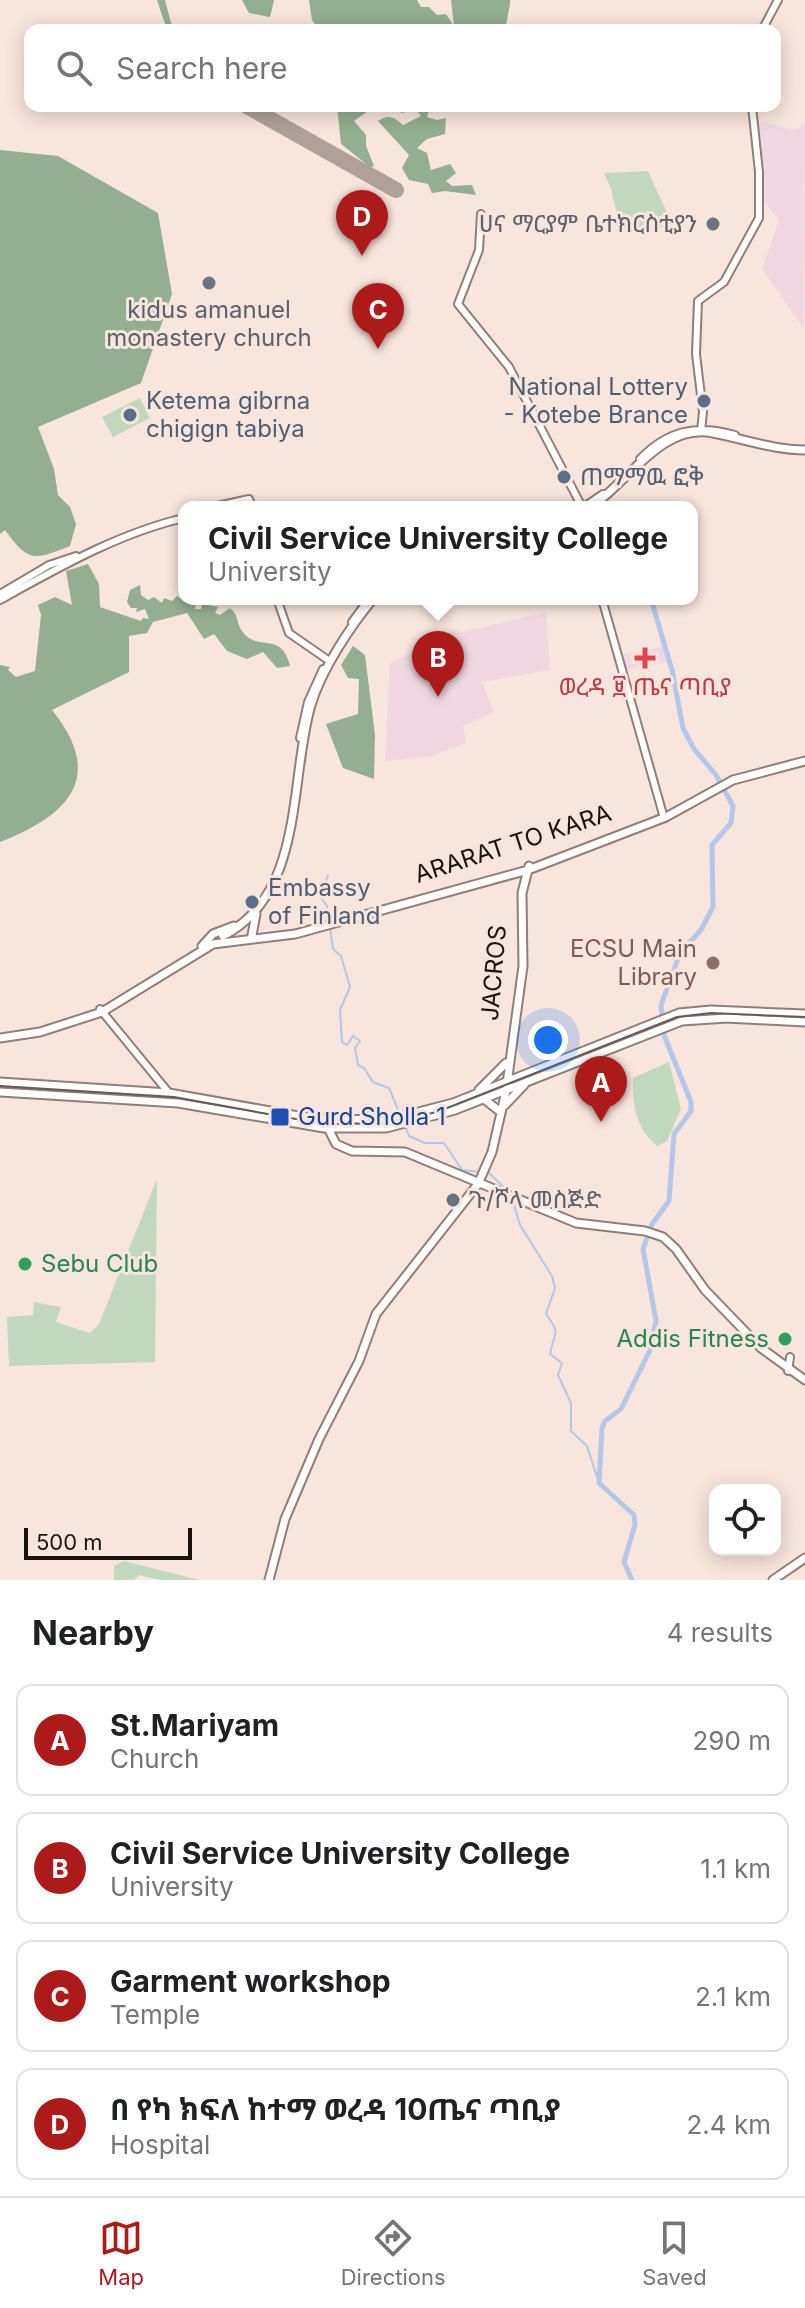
<!DOCTYPE html>
<html lang="en">
<head>
<meta charset="utf-8">
<style>
  :root { --surface:#fff; --page:#f6f6f6; --text:#202124; --muted:#757577; --line:#e0e0e0; --accent:#ac1b19 }
  body { margin:0; font-family:Inter,"Noto Sans Ethiopic",sans-serif; background:var(--page); color:var(--text) }
  .controls { position:absolute; right:24px; bottom:24px; display:grid; overflow:hidden; border-radius:16px; box-shadow:0 4px 20px #0003 }
  .controls button { width:72px; height:72px; display:grid; place-items:center; padding:0; border:0; border-bottom:2px solid var(--line); background:var(--surface); color:var(--text); font:40px sans-serif }
  .scale { position:absolute; left:24px; bottom:20px; width:168px; box-sizing:border-box; padding-left:8px; border:4px solid #1a1411; border-top:0; font-size:22px; line-height:28px; white-space:nowrap; color:#1a1411; -webkit-text-stroke:6px #f8e5dd; paint-order:stroke }
  .you { position:absolute; left:548px; top:1040px; width:28px; height:28px; margin:-20px; border:6px solid #fff; border-radius:50%; background:#1a73e8; box-shadow:0 0 0 12px #1a73e833 }
  .badge { display:grid; place-items:center; width:52px; height:52px; border-radius:50%; background:var(--accent); color:#fff; font-size:26px; font-weight:700 }
  .pin { position:absolute; translate:-50% -66px; filter:drop-shadow(0 2px 4px #0008) }
  .pin::after { content:''; position:absolute; top:42px; width:28px; height:24px; background:inherit; clip-path:polygon(0 0,100% 0,50% 100%) }
  .popup { position:absolute; left:178px; top:501px; width:520px; height:104px; box-sizing:border-box; display:grid; place-content:center; border-radius:16px; background:var(--surface); filter:drop-shadow(0 2px 6px #0005); font-size:26px; white-space:nowrap; color:var(--muted) }
  .popup b { font-size:30px; color:var(--text) }
  .popup::after { content:''; position:absolute; left:50%; top:100%; margin-left:-16px; border:16px solid transparent; border-top-color:var(--surface) }
  .list { margin:0; padding:0; list-style:none }
  h2 { display:flex; justify-content:space-between; align-items:center; height:104px; margin:0; padding:0 32px; font-size:34px }
  h2 small { font-size:26px; font-weight:400; color:var(--muted) }
  .list li { display:grid; grid-template-columns:52px 1fr auto; gap:24px; align-items:center; box-sizing:border-box; height:112px; margin:0 16px 16px; padding:0 16px; border:2px solid var(--line); border-radius:16px }
  .list b { display:block; font-size:30px; white-space:nowrap }
  .list p { margin:0; font-size:26px; white-space:nowrap; color:var(--muted) }
  .list em { font-size:26px; font-style:normal; color:var(--muted) }
  .icon { flex:none; width:44px; height:44px; fill:none; stroke:currentColor; stroke-width:2; stroke-linecap:round; stroke-linejoin:round }
  .map { position:relative; flex:none; width:805px; height:1580px; overflow:hidden }
  .search { position:absolute; background:var(--surface); box-shadow:0 4px 20px #0003; left:24px; right:24px; top:24px; height:88px; display:flex; align-items:center; gap:20px; box-sizing:border-box; padding:0 28px; border-radius:16px; color:var(--muted); font-size:30px }
  .sheet { height:616px; background:var(--surface) }
  nav { display:flex; justify-content:space-around; align-items:center; box-sizing:border-box; height:112px; border-top:2px solid var(--line); background:var(--surface); font-size:22px; color:var(--muted) }
  nav a { display:grid; justify-items:center; gap:4px }
  nav .on { color:var(--accent) }
  .map>svg:first-child { display:block }
  .education { fill:#f0d8e2 }
  .medical { fill:#f0d8e3 }
  .green { fill:#c1d8be }
  .forest { fill:#94ae91 }
  .lines { fill:none; stroke-linecap:round; stroke-linejoin:round }
  .stream { stroke:#b4c7e8; stroke-width:2 }
  .river { stroke:#b4c7e8; stroke-width:5 }
  .taxiway { stroke:#afa09a; stroke-width:6 }
  .runway { stroke:#afa09a; stroke-width:16 }
  .secondary-casing { stroke:#907e77; stroke-width:10 }
  .primary-casing { stroke:#907e77; stroke-width:11 }
  .secondary { stroke:#fff; stroke-width:6 }
  .primary { stroke:#fff; stroke-width:7 }
  .tram { stroke:#665b57; stroke-width:2 }
  .worship-dot { fill:#6b7280; stroke:#f8e5dd; stroke-width:3 }
  .service-dot { fill:#5c6f8a; stroke:#f8e5dd; stroke-width:3 }
  .health-dot { fill:#e0444e; stroke:#f8e5dd; stroke-width:3 }
  .education-dot { fill:#8d6e63; stroke:#f8e5dd; stroke-width:3 }
  .transit-dot { fill:#1a4fb4; stroke:#f8e5dd; stroke-width:3 }
  .leisure-dot { fill:#2e9e5b; stroke:#f8e5dd; stroke-width:3 }
  .labels { text-anchor:middle; stroke-width:6; stroke-linejoin:round; paint-order:stroke }
  .worship-label { font-size:24px; fill:#5b616d; stroke:#f8e5dd; text-anchor:end }
  .service-label { font-size:24px; fill:#4e5e75; stroke:#f8e5dd; text-anchor:start }
  .health-label { font-size:24px; fill:#be3a42; stroke:#f8e5dd }
  .street-label { font-size:24px; fill:#1a1411; stroke:#f8e5dd }
  .education-label { font-size:24px; fill:#785e54; stroke:#f8e5dd; text-anchor:end }
  .transit-label { font-size:24px; fill:#164399; stroke:#f8e5dd; text-anchor:start }
  .leisure-label { font-size:24px; fill:#27864d; stroke:#f8e5dd; text-anchor:start }
</style>
</head>
<body>
<div class="map">
<svg width="805" height="1580" viewBox="0 0 805 1580">
  <rect width="100%" height="100%" fill="#f8e5dd"/>
  <path class="education" d="M755,121l41,9 9,-7 -1,206 -42,-60 17,-49 -16,-20z
    M546,612l4,58 -68,12 12,30 -31,14 3,17 -34,13 -47,5 5,-98 67,-34 2,4z"/>
  <path class="medical" d="M665,646l4,16 -45,8 -4,-15z"/>
  <path class="green" d="M648,171l24,53 -28,9 -24,-5 -9,-39 -7,-16z
    M140,398l10,20 -37,19 -11,-20z
    M669,1062l12,47 -14,32 -9,5c-22,-16 -26,-42 -25,-68z
    M157,1179l-2,183 -146,4 -2,-49 26,-2 1,-13 27,5 -5,15 34,11 9,-9z
    M124,1561l75,19h-38l-22,-5 -5,5h-20v-14z"/>
  <path class="forest" d="M157,0h8l6,23 10,7h-14z
    M242,0h32l-4,17 -21,-4z
    M309,0h108l4,7h8l8,8 9,-1 8,12 -3,-26h59v4l-5,26h-186l-7,-10z
    M337,106h38l-21,15 12,14v11l8,20 -4,1 -29,-23z
    M390,106h40l-3,11 10,3 9,-2 -1,16 -18,5 -10,9 10,5 4,17 19,-6 6,9 -10,8 6,5 20,-1 4,10 -31,-4 -13,2 -4,-9 -19,-4 -7,-12 7,-13 -31,-34c11,-7 16,-4 25,4l18,-9 -5,-7 -14,4z
    M0,150l58,6 100,57 14,81 -31,89 -103,44 16,42 4,26 12,12 6,17 -6,22c-36,14 -41,17 -65,-16l-5,4z
    M88,564l11,20 1,23 41,14 2,-3 6,1 -4,-10 -9,3 1,-4h-6l-4,-6 3,-12 10,-5 1,10 7,5 6,-3 8,6 2,-5 8,3 5,-5 11,8 8,-1 -1,6h6l1,-5 16,3 -3,6 5,2 10,-7c9,7 6,14 12,23 15,22 40,-1 48,35l-13,2 -14,-16 -16,7 -20,-8 -13,-17 -10,5 -17,-26 -34,9 -6,11 -18,3v36l-77,38c54,67 17,105 -52,132v-177l10,2 -2,3 8,7 19,-6 6,-56 -3,-10 17,-8 17,8 -6,-34z
    M353,646l12,9 10,80 -1,44 -31,-11 -17,-44 32,-10 1,-35 -11,-1 -7,-13z"/>
  <g class="lines">
    <path class="stream" d="M328,875l-8,21 7,10 2,16
      M330,928l3,21 8,7 9,31 -10,23 2,32 5,3 6,-9 7,5 -5,7 3,17 6,3 9,14 16,6 10,24
      M405,1126l4,10 16,7h19l18,27 27,3 23,22
      M513,1201l7,24 32,51 3,12 -9,26c16,22 8,16 4,40l12,9 -4,12 13,28v28l16,15 12,37"/>
    <path class="river" d="M632,1580l-8,-18 11,-37 -1,-10 -35,-32 3,-55 3,-7 16,-12 29,-59 6,-29 -13,-72 9,-25 17,-23 5,-67 17,-23v-9l-27,-67 -3,-30 19,-52 21,-23 12,-23 -1,-62 19,-22 2,-17 -17,-31 -22,-26 -11,-21 -11,-58 -21,-71"/>
    <path class="taxiway" d="M233,107l3,-1"/>
    <path class="runway" d="M247,106l149,84"/>
    <defs>
      <path id="secondary" d="M762,30l16,-30
        M481,214l-2,36 -21,54 51,63 73,140
        M701,431l2,-19 -7,-58 2,-53 26,-19 35,-64v-46l-7,-66
        M640,459c28,-29 57,-35 95,-24
        M213,507l36,-8 3,8
        M584,507l19,-13
        M0,594l49,-29 27,-9
        M277,599l12,34 39,27
        M602,599l62,219
        M0,600c58,-32 119,-67 184,-82
        M352,622l17,-23
        M300,738l8,-36 15,-33
        M100,1009l69,84
        M788,1371l2,-14"/>
      <path id="primary" d="M591,507c37,-25 72,-85 122,-74 32,6 60,17 92,17
        M252,935l4,-21
        M223,936c82,-42 66,-156 88,-231 11,-36 39,-78 62,-106
        M202,946l11,-12 21,-8
        M0,1038l40,-6 62,-20 111,-68 82,-10 233,-64 138,-53 67,-37 72,-19
        M0,1082l169,11 152,27 71,-1 61,-16 226,-90 32,-3 94,4
        M479,1090l27,-27
        M0,1092l178,11 146,25h62l69,-18 227,-89 45,-3 78,4
        M484,1099l14,11
        M505,1105l19,-20
        M328,1128l8,16 16,7 53,1 171,71 69,8 18,6 13,12 29,41 56,58 44,32
        M269,1580l16,-61 34,-80 40,-78 17,-47 102,-130 14,-32 14,-61 17,-125 -1,-73 7,-27
        M773,1580l32,-22"/>
    </defs>
    <use href="#secondary" class="secondary-casing"/>
    <use href="#primary" class="primary-casing"/>
    <use href="#secondary" class="secondary"/>
    <use href="#primary" class="primary"/>
    <path class="tram" d="M0,1086l174,11 150,27 62,-1 51,-11 240,-95 34,-4 94,4"/>
  </g>
  <g class="worship-dot">
    <circle cx="713" cy="224" r="8"/>
    <circle cx="209" cy="283" r="8"/>
    <circle cx="453" cy="1200" r="8"/>
  </g>
  <g class="service-dot">
    <circle cx="704" cy="401" r="8"/>
    <circle cx="130" cy="415" r="8"/>
    <circle cx="564" cy="477" r="8"/>
    <circle cx="252" cy="902" r="8"/>
  </g>
  <path class="health-dot" d="M641 646h8v8h8v8h-8v8h-8v-8h-8v-8h8z"/>
  <circle class="education-dot" cx="713" cy="963" r="8"/>
  <rect class="transit-dot" x="270" y="1107" width="20" height="20" rx="4"/>
  <g class="leisure-dot">
    <circle cx="25" cy="1264" r="8"/>
    <circle cx="785" cy="1339" r="8"/>
  </g>
  <g class="labels">
    <g class="worship-label">
      <text x="697" y="232">ሀና ማርያም ቤተክርስቲያን</text>
      <text x="209" y="318" text-anchor="middle">kidus amanuel<tspan x="209" dy="28">monastery church</tspan></text>
      <text x="469" y="1208" text-anchor="start">ጉ/ሾላ መስጅድ</text>
    </g>
    <g class="service-label">
      <text x="688" y="395" text-anchor="end">National Lottery<tspan x="688" dy="28">- Kotebe Brance</tspan></text>
      <text x="146" y="409">Ketema gibrna<tspan x="146" dy="28">chigign tabiya</tspan></text>
      <text x="580" y="485">ጠማማዉ ፎቅ</text>
      <text x="268" y="896">Embassy<tspan x="268" dy="28">of Finland</tspan></text>
    </g>
    <g class="health-label">
      <text x="645" y="695">ወረዳ ፱ ጤና ጣቢያ</text>
    </g>
    <g class="street-label">
      <text transform="translate(513 844) rotate(-18)" y="8">ARARAT TO KARA</text>
      <text transform="translate(494 973) rotate(-85)" y="8">JACROS</text>
    </g>
    <g class="education-label">
      <text x="697" y="957">ECSU Main<tspan x="697" dy="28">Library</tspan></text>
    </g>
    <g class="transit-label">
      <text x="298" y="1125">Gurd Sholla 1</text>
    </g>
    <g class="leisure-label">
      <text x="41" y="1272">Sebu Club</text>
      <text x="769" y="1347" text-anchor="end">Addis Fitness</text>
    </g>
  </g>
</svg>
<div class="controls">
<button><svg class="icon" aria-label="locate" viewBox="0 0 24 24"><circle cx="12" cy="12" r="6"/><path d="M12 2v4M12 18v4M2 12h4M18 12h4"/></svg></button>
</div>
<div class="scale">500 m</div>
<div class="you"></div>
<div class="pin badge" style="left:601px;top:1122px">A</div>
<div class="pin badge" style="left:438px;top:697px">B</div>
<div class="popup"><b>Civil Service University College</b>University</div>
<div class="pin badge" style="left:378px;top:349px">C</div>
<div class="pin badge" style="left:362px;top:256px">D</div>
<div class="search"><svg class="icon" aria-label="search" viewBox="0 0 24 24"><circle cx="10" cy="10" r="6"/><path d="M15 15l6 6"/></svg>Search here</div>
</div>
<section class="sheet">
<h2>Nearby<small>4 results</small></h2>
<ul class="list">
<li><span class="badge">A</span><div><b>St.Mariyam</b><p>Church</p></div><em>290 m</em></li>
<li><span class="badge">B</span><div><b>Civil Service University College</b><p>University</p></div><em>1.1 km</em></li>
<li><span class="badge">C</span><div><b>Garment workshop</b><p>Temple</p></div><em>2.1 km</em></li>
<li><span class="badge">D</span><div><b>በ የካ ክፍለ ከተማ ወረዳ 10ጤና ጣቢያ</b><p>Hospital</p></div><em>2.4 km</em></li>
</ul>
</section>
<nav>
<a class="on"><svg class="icon" aria-label="map" viewBox="0 0 24 24"><path d="M3 6l6-2 6 2 6-2v14l-6 2-6-2-6 2zM9 4v14M15 6v14"/></svg>Map</a>
<a><svg class="icon" aria-label="directions" viewBox="0 0 24 24"><path d="M12 3l9 9-9 9-9-9zM9 14v-3h6M13 9l2 2-2 2"/></svg>Directions</a>
<a><svg class="icon" aria-label="saved" viewBox="0 0 24 24"><path d="M7 4h10v16l-5-4-5 4z"/></svg>Saved</a>
</nav>
</body>
</html>
